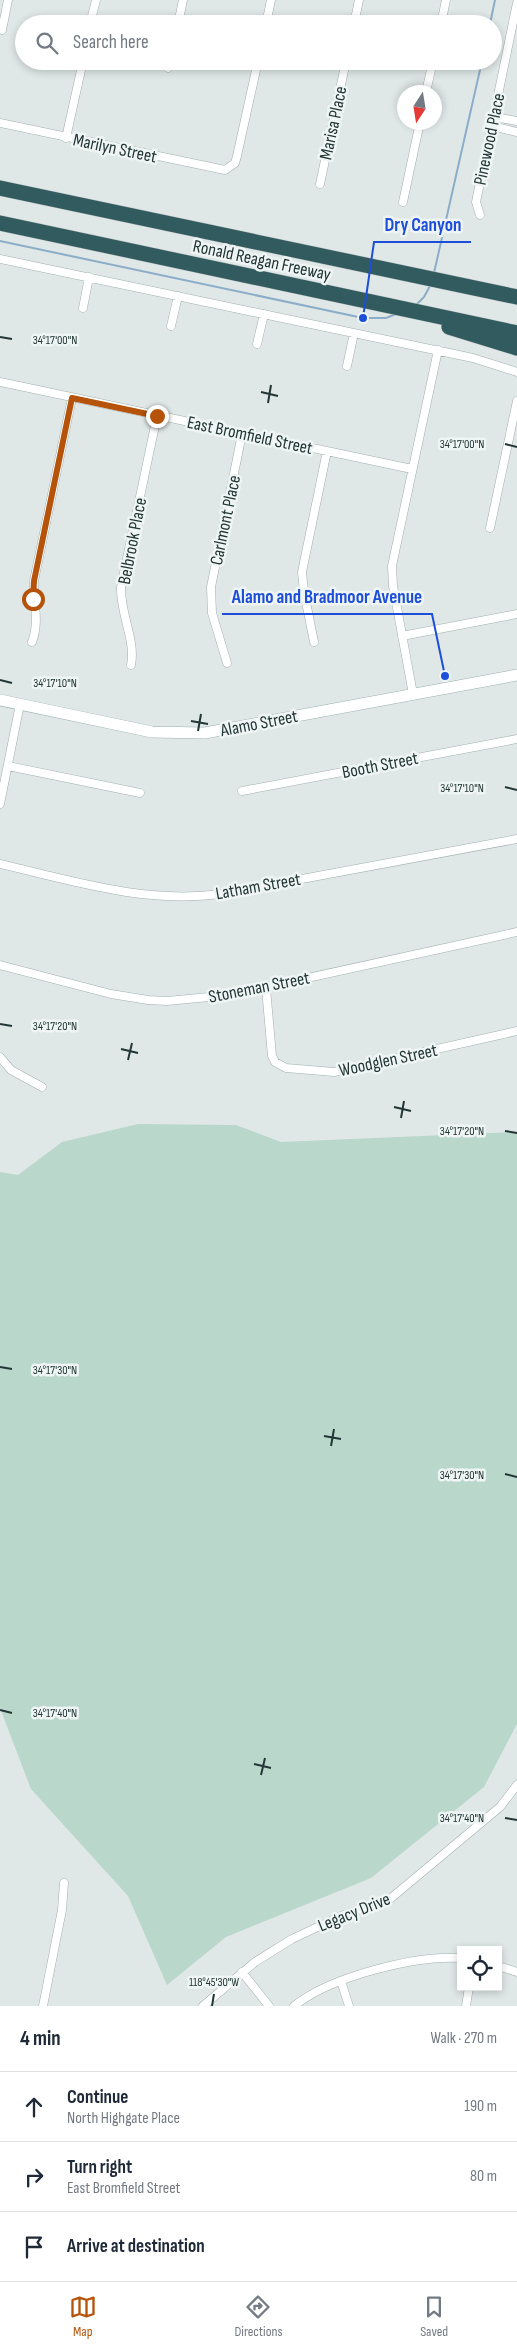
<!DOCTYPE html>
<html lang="en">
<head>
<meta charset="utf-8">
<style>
  :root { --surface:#fff; --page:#f6f6f7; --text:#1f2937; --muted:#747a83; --line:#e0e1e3; --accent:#b45309 }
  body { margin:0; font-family:"Sofia Sans Condensed",sans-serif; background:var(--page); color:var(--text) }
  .controls { position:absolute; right:15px; bottom:15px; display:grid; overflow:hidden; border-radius:0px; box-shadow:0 2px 8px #0003 }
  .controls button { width:45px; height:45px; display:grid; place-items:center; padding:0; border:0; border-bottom:1px solid var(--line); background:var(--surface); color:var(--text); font:25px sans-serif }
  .compass { position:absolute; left:397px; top:85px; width:45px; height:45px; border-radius:50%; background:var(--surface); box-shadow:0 2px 8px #0003; rotate:192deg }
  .stop { position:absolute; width:15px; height:15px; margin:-11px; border:4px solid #b45309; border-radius:50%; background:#fff }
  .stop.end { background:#b45309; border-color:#fff; box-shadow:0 1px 5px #0008 }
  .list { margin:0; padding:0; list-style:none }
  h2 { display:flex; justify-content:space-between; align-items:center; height:65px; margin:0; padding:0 20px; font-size:21px }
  h2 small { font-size:16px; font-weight:400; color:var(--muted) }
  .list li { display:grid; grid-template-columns:32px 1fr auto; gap:15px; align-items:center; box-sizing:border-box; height:70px; padding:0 20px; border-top:1px solid var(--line) }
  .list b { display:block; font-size:19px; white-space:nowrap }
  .list p { margin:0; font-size:16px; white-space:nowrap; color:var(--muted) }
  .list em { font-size:16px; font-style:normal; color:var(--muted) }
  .icon { flex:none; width:28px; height:28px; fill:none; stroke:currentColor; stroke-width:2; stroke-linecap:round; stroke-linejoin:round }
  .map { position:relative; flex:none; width:517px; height:2006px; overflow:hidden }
  .search { position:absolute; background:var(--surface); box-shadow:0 2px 8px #0003; left:15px; right:15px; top:15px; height:55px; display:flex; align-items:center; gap:12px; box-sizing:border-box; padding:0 18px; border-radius:28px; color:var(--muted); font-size:19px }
  .sheet { height:275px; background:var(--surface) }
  nav { display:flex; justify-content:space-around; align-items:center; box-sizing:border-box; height:70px; border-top:1px solid var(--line); background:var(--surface); font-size:14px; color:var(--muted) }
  nav a { display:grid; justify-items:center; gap:2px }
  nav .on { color:var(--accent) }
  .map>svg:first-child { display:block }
  .green { fill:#bad7cb }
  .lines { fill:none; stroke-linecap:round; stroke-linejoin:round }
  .stream { stroke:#8cadc8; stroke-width:2 }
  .minor-casing { stroke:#a3afae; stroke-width:9 }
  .secondary-casing { stroke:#9cb0ae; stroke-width:12 }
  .motorway-casing { stroke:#bdc3c3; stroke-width:16 }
  .minor { stroke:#fff; stroke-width:8 }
  .secondary { stroke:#fff; stroke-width:11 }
  .motorway { stroke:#315b5f; stroke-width:15 }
  .route { stroke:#b45309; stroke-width:6 }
  .ticks { fill:none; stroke:#223636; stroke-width:2 }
  .labels { text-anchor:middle; stroke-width:5; stroke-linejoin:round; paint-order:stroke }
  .street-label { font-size:18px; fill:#223636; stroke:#eff5f4 }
  .ticks-label { font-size:12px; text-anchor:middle; fill:#223636; stroke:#eff5f4; stroke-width:5; stroke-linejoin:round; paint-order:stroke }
  .leader { fill:none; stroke:#1d4ed8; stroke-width:2 }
  .callout-dot { fill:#1d4ed8; stroke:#eff5f4; stroke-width:2 }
  .callout-label { font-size:19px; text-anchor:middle; font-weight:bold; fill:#1d4ed8; stroke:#eff5f4; stroke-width:5; stroke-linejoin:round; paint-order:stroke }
</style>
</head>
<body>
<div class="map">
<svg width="517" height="2006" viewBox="0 0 517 2006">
  <rect width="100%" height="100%" fill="#dfe8e7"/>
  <path class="green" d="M138,1124l98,1 45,17 236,-10v592l-33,63 -113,91 -145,59 -59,48 -39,-89 -97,-107 -31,-81v-536l18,3 44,-33z"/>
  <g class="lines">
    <path class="stream" d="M490,24l5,-24
      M0,241l363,77h23l10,-4
      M434,273l48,-212
      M416,305l8,-8 7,-13"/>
    <defs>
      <path id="minor" d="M90,24l6,-24
        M178,24l5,-24
        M266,24l5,-24
        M354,24l5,-24
        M441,24l5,-24
        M2,30l6,-30
        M168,68l2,-7
        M426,92l7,-31
        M494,117l23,4
        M0,123l225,47 10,-7 2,-7 21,-95
        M492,126l25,6
        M66,138l17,-77
        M320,184l26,-123
        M403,202l17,-80
        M480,215l-4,-13 41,-199
        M0,259l473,99 44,14
        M83,308l6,-31
        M171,326l7,-30
        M257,344l7,-30
        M347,366l7,-33
        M0,382l412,87
        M490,528l27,-127
        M402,636l115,-22
        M32,642c8,-20 1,-40 2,-61l38,-183
        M314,642l-10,-50 -2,-20 25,-121
        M227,663l-15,-50 -1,-26 31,-153
        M131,665c5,-25 -11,-51 -10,-78l36,-171
        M413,694l-20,-108 -1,-20 46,-216
        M8,766l132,27
        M242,791l275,-52
        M0,804l20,-100
        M0,864c73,17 145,40 221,30l296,-55
        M0,965l111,29 37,6 19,1 63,-6 287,-63
        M266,988l6,68 3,6 11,6 48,4 183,-41
        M0,1057l11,13 31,17
        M498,1966l19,6
        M242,1972l27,34
        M341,1981l8,25
        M43,2006l19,-96 2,-27
        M203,2006l52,-44 37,-23 49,-23 49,-17 110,-92 17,-22
        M294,2006c36,-29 121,-51 167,-48
        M466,2006l3,-19"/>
      <path id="secondary" d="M0,700l152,32 53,1 312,-58"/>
      <path id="motorway" d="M0,188l517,109
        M0,223l517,110
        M449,327l68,21"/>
    </defs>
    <use href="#minor" class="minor-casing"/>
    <use href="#secondary" class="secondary-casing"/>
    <use href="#motorway" class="motorway-casing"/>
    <use href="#minor" class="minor"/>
    <use href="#secondary" class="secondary"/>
    <use href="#motorway" class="motorway"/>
  </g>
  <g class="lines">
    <path class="route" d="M33,599l1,-18 38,-183 85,18"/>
  </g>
  <path class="ticks" d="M0,337l12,2M261,392l17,4M268,403l3,-18M505,444l12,3M0,680l12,3M191,721l17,3M198,731l3,-17M505,787l12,3M0,1024l12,2M121,1049l17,4M128,1060l4,-17M394,1107l17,4M401,1118l3,-17M505,1131l12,2M0,1367l12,2M324,1436l17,3M331,1446l3,-17M505,1474l12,3M0,1710l12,3M254,1764l17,4M261,1775l4,-17M505,1818l12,2M212,2006l2,-12"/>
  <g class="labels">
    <g class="street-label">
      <text transform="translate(333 123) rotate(-78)" y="6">Marisa Place</text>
      <text transform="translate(489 139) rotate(-78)" y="6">Pinewood Place</text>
      <text transform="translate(115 148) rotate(12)" y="6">Marilyn Street</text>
      <text transform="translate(262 260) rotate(12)" y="6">Ronald Reagan Freeway</text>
      <text transform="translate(250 435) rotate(12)" y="6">East Bromfield Street</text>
      <text transform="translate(225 520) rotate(-78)" y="6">Carlmont Place</text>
      <text transform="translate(132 541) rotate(-79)" y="6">Belbrook Place</text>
      <text transform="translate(259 723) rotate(-11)" y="6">Alamo Street</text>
      <text transform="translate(380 765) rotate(-11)" y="6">Booth Street</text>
      <text transform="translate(258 886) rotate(-10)" y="6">Latham Street</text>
      <text transform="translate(259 987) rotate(-11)" y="6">Stoneman Street</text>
      <text transform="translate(388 1060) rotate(-12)" y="6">Woodglen Street</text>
      <text transform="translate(354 1912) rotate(-22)" y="6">Legacy Drive</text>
    </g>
  </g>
  <g class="ticks-label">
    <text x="55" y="344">34°17'00"N</text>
    <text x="462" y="448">34°17'00"N</text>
    <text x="55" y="687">34°17'10"N</text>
    <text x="462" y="792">34°17'10"N</text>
    <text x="55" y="1030">34°17'20"N</text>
    <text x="462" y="1135">34°17'20"N</text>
    <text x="55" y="1374">34°17'30"N</text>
    <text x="462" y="1479">34°17'30"N</text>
    <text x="55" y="1717">34°17'40"N</text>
    <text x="462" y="1822">34°17'40"N</text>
    <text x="214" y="1986">118°45'30"W</text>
  </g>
  <path class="leader" d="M363 318L374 242H471M445 676L432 614H222"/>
  <g class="callout-dot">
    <circle cx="363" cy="318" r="5"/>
    <circle cx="445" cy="676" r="5"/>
  </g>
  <g class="callout-label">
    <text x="423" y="231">Dry Canyon</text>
    <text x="327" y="603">Alamo and Bradmoor Avenue</text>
  </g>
</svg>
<div class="controls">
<button><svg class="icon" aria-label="locate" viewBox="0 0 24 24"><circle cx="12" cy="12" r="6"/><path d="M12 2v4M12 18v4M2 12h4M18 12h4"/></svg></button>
</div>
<svg class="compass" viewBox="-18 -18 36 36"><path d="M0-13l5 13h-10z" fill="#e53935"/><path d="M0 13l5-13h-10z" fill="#747a83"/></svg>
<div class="stop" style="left:33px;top:599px"></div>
<div class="stop end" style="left:157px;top:416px"></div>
<div class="search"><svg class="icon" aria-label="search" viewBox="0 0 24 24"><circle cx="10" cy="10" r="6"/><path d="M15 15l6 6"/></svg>Search here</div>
</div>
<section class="sheet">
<h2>4 min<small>Walk · 270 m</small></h2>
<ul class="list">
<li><svg class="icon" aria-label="ahead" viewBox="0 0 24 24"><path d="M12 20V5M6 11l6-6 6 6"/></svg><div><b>Continue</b><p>North Highgate Place</p></div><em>190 m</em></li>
<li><svg class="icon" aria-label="right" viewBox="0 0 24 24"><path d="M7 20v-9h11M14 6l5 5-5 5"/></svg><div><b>Turn right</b><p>East Bromfield Street</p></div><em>80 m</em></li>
<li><svg class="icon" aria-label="arrive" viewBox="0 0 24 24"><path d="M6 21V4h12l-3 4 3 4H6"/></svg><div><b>Arrive at destination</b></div></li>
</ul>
</section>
<nav>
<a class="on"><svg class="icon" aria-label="map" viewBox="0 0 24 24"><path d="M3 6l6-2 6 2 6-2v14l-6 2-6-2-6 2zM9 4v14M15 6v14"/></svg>Map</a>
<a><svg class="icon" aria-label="directions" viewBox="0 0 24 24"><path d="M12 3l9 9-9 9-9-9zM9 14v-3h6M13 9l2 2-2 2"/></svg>Directions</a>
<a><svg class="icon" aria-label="saved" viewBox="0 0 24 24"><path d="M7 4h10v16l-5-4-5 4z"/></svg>Saved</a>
</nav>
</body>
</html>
